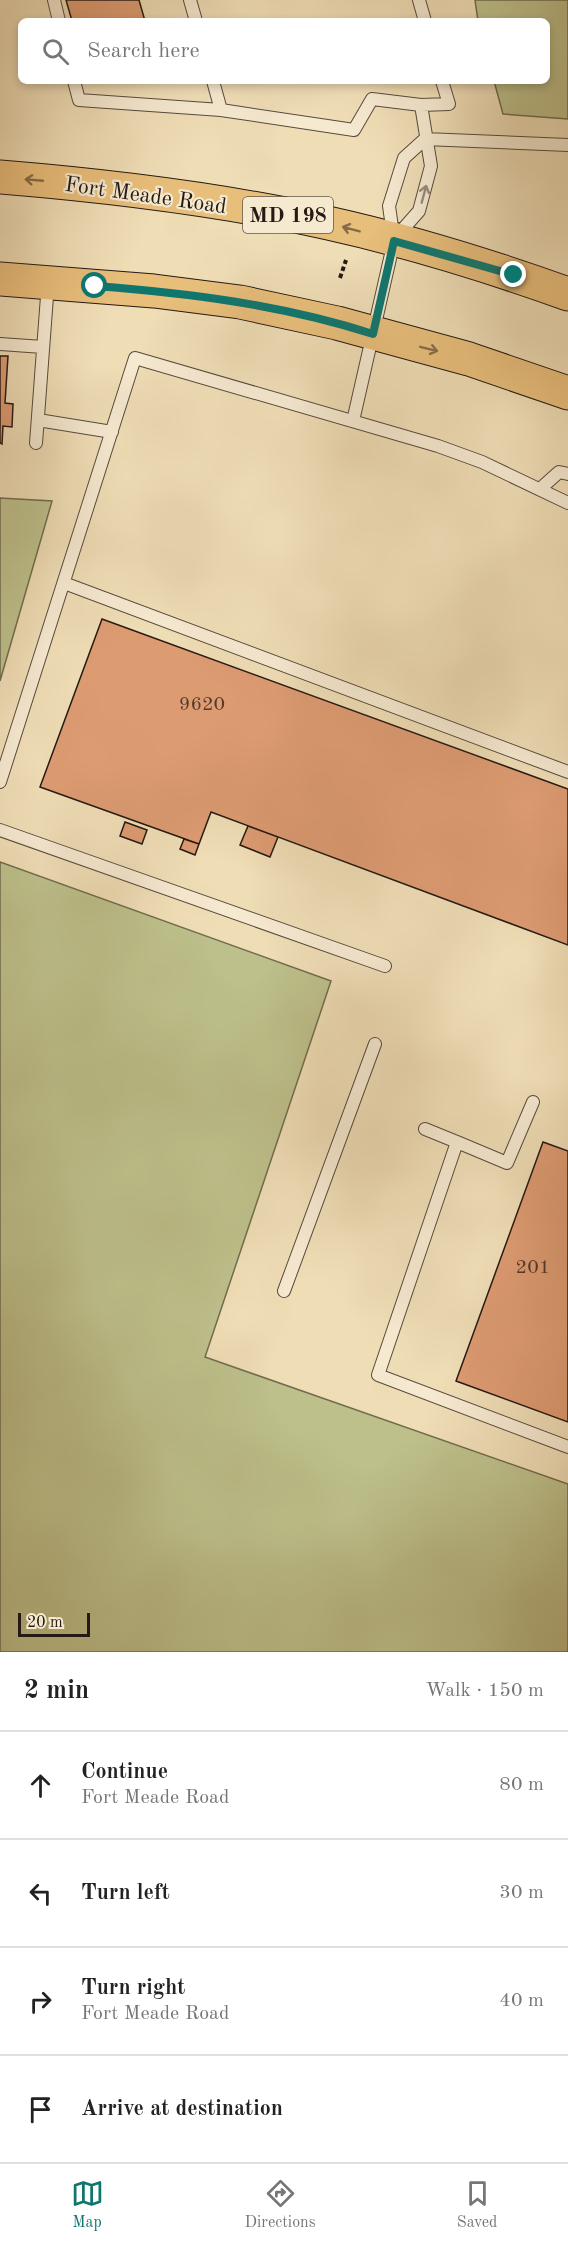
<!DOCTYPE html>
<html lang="en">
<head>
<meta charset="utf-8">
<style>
  :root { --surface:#fff; --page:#f6f6f6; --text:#222; --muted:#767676; --line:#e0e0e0; --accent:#0f766e }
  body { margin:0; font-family:"Old Standard TT",serif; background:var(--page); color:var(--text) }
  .scale { position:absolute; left:18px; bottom:15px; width:72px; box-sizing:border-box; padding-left:6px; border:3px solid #251913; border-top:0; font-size:16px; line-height:21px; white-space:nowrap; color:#251913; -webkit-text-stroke:4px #f5e9d0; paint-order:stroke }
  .stop { position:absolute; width:18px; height:18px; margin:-14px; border:4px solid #0f766e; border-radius:50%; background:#fff }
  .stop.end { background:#0f766e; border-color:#fff; box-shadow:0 2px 6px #0008 }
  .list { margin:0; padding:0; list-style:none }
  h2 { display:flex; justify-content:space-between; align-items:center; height:78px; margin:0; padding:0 24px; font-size:26px }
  h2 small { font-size:20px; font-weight:400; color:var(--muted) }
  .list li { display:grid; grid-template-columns:39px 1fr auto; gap:18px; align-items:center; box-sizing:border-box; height:108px; padding:0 24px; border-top:2px solid var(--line) }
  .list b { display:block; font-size:22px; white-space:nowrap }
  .list p { margin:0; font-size:20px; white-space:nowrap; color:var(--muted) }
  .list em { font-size:20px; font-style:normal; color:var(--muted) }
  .icon { flex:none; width:33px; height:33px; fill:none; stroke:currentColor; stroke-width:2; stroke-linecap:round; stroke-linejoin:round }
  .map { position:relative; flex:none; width:568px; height:1652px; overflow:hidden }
  .search { position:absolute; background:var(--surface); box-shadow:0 3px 9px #0003; left:18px; right:18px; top:18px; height:66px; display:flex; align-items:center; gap:15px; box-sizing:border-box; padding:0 21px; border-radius:9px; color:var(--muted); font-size:22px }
  .sheet { height:510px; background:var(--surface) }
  nav { display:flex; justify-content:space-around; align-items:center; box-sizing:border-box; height:84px; border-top:2px solid var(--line); background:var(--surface); font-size:16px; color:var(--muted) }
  nav a { display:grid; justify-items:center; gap:3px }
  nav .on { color:var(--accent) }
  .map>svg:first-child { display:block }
  .green { fill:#bdc08b; stroke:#716c4f; stroke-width:1.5 }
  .building { fill:#dd9b72; stroke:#251913; stroke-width:1.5 }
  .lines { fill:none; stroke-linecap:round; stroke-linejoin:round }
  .lane-casing { stroke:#584a3c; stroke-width:14 }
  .primary-casing { stroke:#251913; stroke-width:35 }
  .path { stroke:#251913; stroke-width:4; stroke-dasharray:4.5 3; stroke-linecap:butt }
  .lane { stroke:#f5e9d0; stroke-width:12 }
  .primary { stroke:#e8be7b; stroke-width:33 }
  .oneway { stroke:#866c47 }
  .oneway2 { stroke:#978b7b }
  .route { stroke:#0f766e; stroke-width:8 }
  .labels { text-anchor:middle; stroke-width:4.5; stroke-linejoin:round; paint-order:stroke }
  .number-label { font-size:20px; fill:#533a2b }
  .shield { fill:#f5e9d0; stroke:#63574c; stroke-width:1.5 }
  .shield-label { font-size:21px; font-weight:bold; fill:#251913 }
  .street-label { font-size:22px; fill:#251913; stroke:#f5e9d0 }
</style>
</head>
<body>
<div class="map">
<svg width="568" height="1652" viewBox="0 0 568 1652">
  <rect width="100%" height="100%" fill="#efddb6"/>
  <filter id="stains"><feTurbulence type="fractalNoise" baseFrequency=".00333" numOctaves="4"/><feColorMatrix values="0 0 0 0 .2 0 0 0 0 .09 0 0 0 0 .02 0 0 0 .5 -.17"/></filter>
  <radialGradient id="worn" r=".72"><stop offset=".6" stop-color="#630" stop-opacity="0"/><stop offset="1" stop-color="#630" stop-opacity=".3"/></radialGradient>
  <path class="green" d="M475,0h93v119l-65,-5 -9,-33h53v-60h-69z
    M0,498l52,3 -52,180z
    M0,862l331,119 -126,376 363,127v168h-568z"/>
  <path class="building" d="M66,0h73l6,21h-73z
    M0,356h8l-3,47 8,1 -1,23 -9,-1 -1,18 -2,-1z
    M102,619l466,170v156l-357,-133 -12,32 -159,-57z
    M125,822l22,8 -5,14 -22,-8z
    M248,826l30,11 -8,20 -30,-12z
    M184,839l15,5 -4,11 -15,-6z
    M543,1142l25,9v271l-112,-41z"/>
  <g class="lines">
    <defs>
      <path id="lane" d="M54,0l5,21
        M190,0l6,21
        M419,0l6,21
        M74,81l5,19 142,10
        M213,81l8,29 133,20 18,-31 49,6
        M396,237l23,-26 12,-45 -10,-61 28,-1 -7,-23
        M0,344l43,3
        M38,420l74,12
        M353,421l41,-180 -5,-35 15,-48 21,-19 143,6
        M36,443l12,-160
        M540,489l19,-17 9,2
        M64,583l504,189
        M0,782l135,-424 303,88 44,16 86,41
        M0,830l385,136
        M533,1102l-26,61 -50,-21 -79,233 190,72
        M425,1129l32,13
        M284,1291l91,-247"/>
      <path id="primary" d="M0,177c110,9 220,22 328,46 81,18 162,43 240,71
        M0,279l154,12 86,11 97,21 132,36 99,34"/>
    </defs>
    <use href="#lane" class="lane-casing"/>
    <use href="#primary" class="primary-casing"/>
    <path class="path" d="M340,278l6,-18"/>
    <use href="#lane" class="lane"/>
    <use href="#primary" class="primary"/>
  </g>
  <defs><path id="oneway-shaft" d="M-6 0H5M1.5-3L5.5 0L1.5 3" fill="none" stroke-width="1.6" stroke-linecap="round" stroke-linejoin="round" transform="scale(1.5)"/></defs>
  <g class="oneway">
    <use href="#oneway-shaft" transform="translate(34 180) rotate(-175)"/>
    <use href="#oneway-shaft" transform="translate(351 229) rotate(-165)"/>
    <use href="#oneway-shaft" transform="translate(429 349) rotate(14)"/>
  </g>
  <use class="oneway2" href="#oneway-shaft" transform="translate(424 194) rotate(-75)"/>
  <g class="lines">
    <path class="route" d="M95,286c94,7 188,19 278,48l21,-93 120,34"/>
  </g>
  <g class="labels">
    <g class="number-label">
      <text x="202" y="710">9620</text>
      <text x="533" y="1273">201</text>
    </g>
    <rect class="shield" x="243" y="197" width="90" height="36" rx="4.5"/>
    <g class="shield-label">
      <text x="288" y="222">MD 198</text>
    </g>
    <g class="street-label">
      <text transform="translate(146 194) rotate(8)" y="8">Fort Meade Road</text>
    </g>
  </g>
  <rect width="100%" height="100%" filter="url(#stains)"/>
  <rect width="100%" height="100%" fill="url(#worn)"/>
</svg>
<div class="scale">20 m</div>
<div class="stop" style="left:95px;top:286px"></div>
<div class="stop end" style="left:514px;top:275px"></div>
<div class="search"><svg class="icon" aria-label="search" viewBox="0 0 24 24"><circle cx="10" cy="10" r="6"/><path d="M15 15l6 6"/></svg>Search here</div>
</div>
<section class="sheet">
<h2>2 min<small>Walk · 150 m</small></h2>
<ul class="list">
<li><svg class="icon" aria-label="ahead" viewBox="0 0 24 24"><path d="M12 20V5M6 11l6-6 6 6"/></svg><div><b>Continue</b><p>Fort Meade Road</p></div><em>80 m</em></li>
<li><svg class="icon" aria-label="left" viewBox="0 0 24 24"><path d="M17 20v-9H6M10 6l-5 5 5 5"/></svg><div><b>Turn left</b></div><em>30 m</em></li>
<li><svg class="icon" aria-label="right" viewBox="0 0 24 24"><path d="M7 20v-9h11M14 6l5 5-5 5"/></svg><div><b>Turn right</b><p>Fort Meade Road</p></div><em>40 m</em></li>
<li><svg class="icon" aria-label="arrive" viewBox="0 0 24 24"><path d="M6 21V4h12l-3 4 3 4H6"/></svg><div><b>Arrive at destination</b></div></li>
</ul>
</section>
<nav>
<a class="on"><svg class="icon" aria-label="map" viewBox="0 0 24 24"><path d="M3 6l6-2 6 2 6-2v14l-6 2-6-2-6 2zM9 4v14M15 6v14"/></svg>Map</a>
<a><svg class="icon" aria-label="directions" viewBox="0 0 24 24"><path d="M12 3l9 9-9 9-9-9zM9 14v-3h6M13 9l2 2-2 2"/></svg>Directions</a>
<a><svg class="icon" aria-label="saved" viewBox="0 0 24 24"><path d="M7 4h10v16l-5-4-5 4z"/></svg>Saved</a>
</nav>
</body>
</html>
